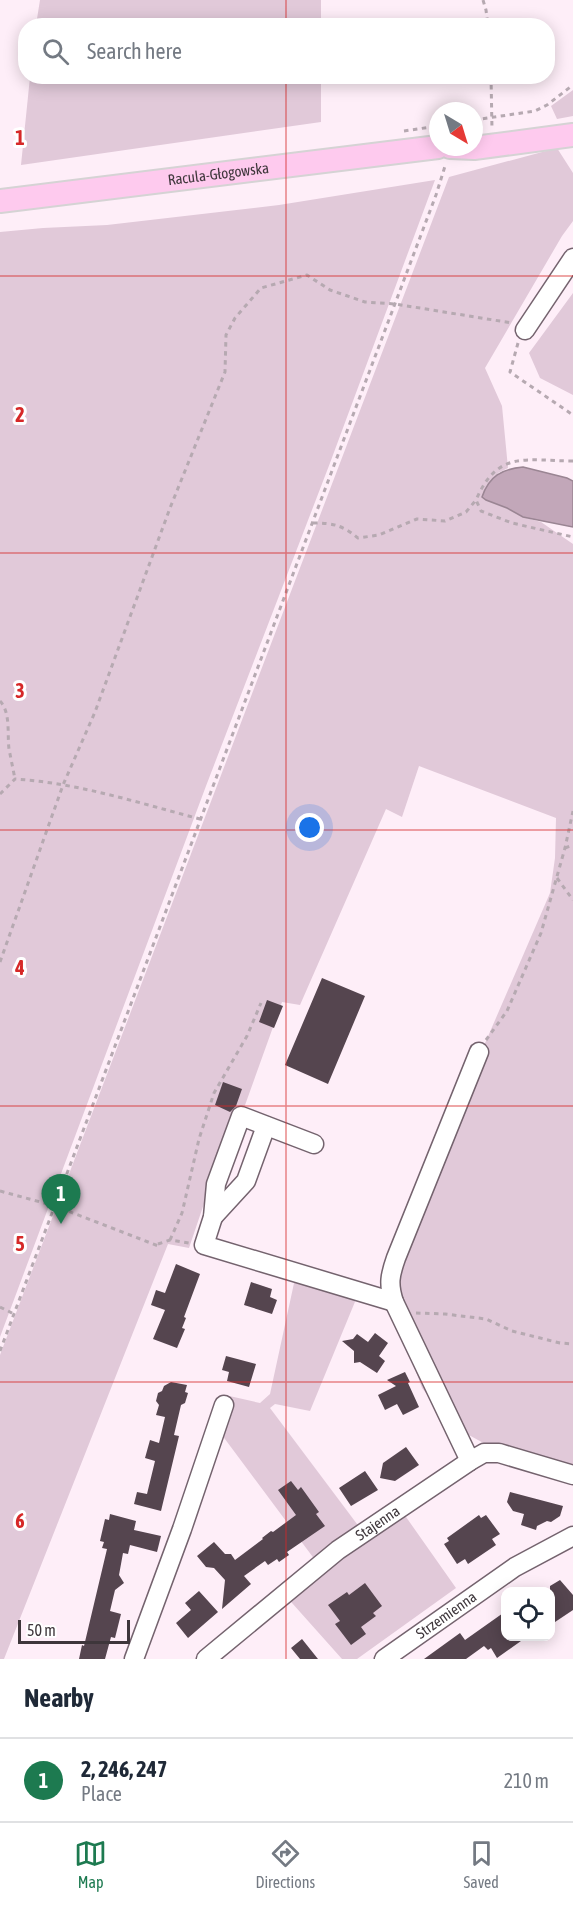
<!DOCTYPE html>
<html lang="en">
<head>
<meta charset="utf-8">
<style>
  :root { --surface:#fff; --page:#f6f6f7; --text:#1f2937; --muted:#747a83; --line:#e0e1e3; --accent:#1d7a50 }
  body { margin:0; font-family:"Asap Condensed",sans-serif; background:var(--page); color:var(--text) }
  .controls { position:absolute; right:18px; bottom:18px; display:grid; overflow:hidden; border-radius:12px; box-shadow:0 3px 15px #0003 }
  .controls button { width:54px; height:54px; display:grid; place-items:center; padding:0; border:0; border-bottom:2px solid var(--line); background:var(--surface); color:var(--text); font:30px sans-serif }
  .compass { position:absolute; left:429px; top:102px; width:54px; height:54px; border-radius:50%; background:var(--surface); box-shadow:0 3px 15px #0003; rotate:142deg }
  .scale { position:absolute; left:18px; bottom:15px; width:112px; box-sizing:border-box; padding-left:6px; border:3px solid #3e363b; border-top:0; font-size:16px; line-height:21px; white-space:nowrap; color:#3e363b; -webkit-text-stroke:4px #fff; paint-order:stroke }
  .you { position:absolute; left:310px; top:828px; width:21px; height:21px; margin:-15px; border:4px solid #fff; border-radius:50%; background:#1a73e8; box-shadow:0 0 0 9px #1a73e833 }
  .badge { display:grid; place-items:center; width:39px; height:39px; border-radius:50%; background:var(--accent); color:#fff; font-size:20px; font-weight:700 }
  .pin { position:absolute; translate:-50% -50px; filter:drop-shadow(0 2px 3px #0008) }
  .pin::after { content:''; position:absolute; top:32px; width:21px; height:18px; background:inherit; clip-path:polygon(0 0,100% 0,50% 100%) }
  .list { margin:0; padding:0; list-style:none }
  h2 { display:flex; justify-content:space-between; align-items:center; height:78px; margin:0; padding:0 24px; font-size:26px }
  h2 small { font-size:20px; font-weight:400; color:var(--muted) }
  .list li { display:grid; grid-template-columns:39px 1fr auto; gap:18px; align-items:center; box-sizing:border-box; height:84px; padding:0 24px; border-top:2px solid var(--line) }
  .list b { display:block; font-size:22px; white-space:nowrap }
  .list p { margin:0; font-size:20px; white-space:nowrap; color:var(--muted) }
  .list em { font-size:20px; font-style:normal; color:var(--muted) }
  .icon { flex:none; width:33px; height:33px; fill:none; stroke:currentColor; stroke-width:2; stroke-linecap:round; stroke-linejoin:round }
  .map { position:relative; flex:none; width:573px; height:1659px; overflow:hidden }
  .search { position:absolute; background:var(--surface); box-shadow:0 3px 15px #0003; left:18px; right:18px; top:18px; height:66px; display:flex; align-items:center; gap:15px; box-sizing:border-box; padding:0 21px; border-radius:24px; color:var(--muted); font-size:22px }
  .sheet { height:162px; background:var(--surface) }
  nav { display:flex; justify-content:space-around; align-items:center; box-sizing:border-box; height:84px; border-top:2px solid var(--line); background:var(--surface); font-size:16px; color:var(--muted) }
  nav a { display:grid; justify-items:center; gap:3px }
  nav .on { color:var(--accent) }
  .map>svg:first-child { display:block }
  .green { fill:#e1c9d9 }
  .water { fill:#c2a7b9; stroke:#9a8593; stroke-width:1.5 }
  .building { fill:#55454f }
  .lines { fill:none; stroke-linecap:round; stroke-linejoin:round }
  .minor-casing { stroke:#74636e; stroke-width:21 }
  .major-casing { stroke:#d5d3d4; stroke-width:26 }
  .path { stroke:#b6a9b1; stroke-width:3; stroke-dasharray:4.5 4.5; stroke-linecap:butt }
  .minor { stroke:#fff; stroke-width:18 }
  .major { stroke:#fecaee; stroke-width:22 }
  .grid { fill:none; stroke:#d62828; stroke-width:1.5; stroke-opacity:0.55 }
  .labels { text-anchor:middle; stroke-width:6; stroke-linejoin:round; paint-order:stroke }
  .street-label { font-size:15px; fill:#3e363b; stroke:#fff }
  .grid-label { font-size:20px; text-anchor:middle; font-weight:bold; fill:#d62828; stroke:#fff; stroke-width:6; stroke-linejoin:round; paint-order:stroke }
</style>
</head>
<body>
<div class="map">
<svg width="573" height="1659" viewBox="0 0 573 1659">
  <rect width="100%" height="100%" fill="#feeef8"/>
  <path class="green" d="M40,0h281v25h-285z
    M30,77h291v45l-300,43z
    M573,90v26l-16,3 -6,-13z
    M557,148l16,25v48l-11,15 -77,132 17,38 6,62 -10,5 -12,27 21,8 16,9 18,5 32,22v927l-84,-25 -22,-12 -24,-19 -21,-27 -13,-35 -19,-90 160,-370 5,-35 1,-40 -137,-52 -17,51 -16,-8 -86,196 -18,-3 -38,106 -7,-2 -48,142 -21,-4 -164,415h-4v-304l449,-1178z
    M435,180l-105,283 -124,323 -206,551v-1105l43,-4 64,-3 172,-20z
    M573,293v102l-33,-17 -11,-25z
    M296,1274l63,18 -49,119 -35,-7 -5,4 93,124 36,-25 57,81 -99,71h-15l-58,-65 34,-30 -102,-137 9,-32 35,8 10,-9z"/>
  <path class="water" d="M523,467l44,11 6,3v46l-50,-10 -16,-9 -21,-8 -4,-3c7,-21 20,-28 41,-30z"/>
  <path class="building" d="M322,978l43,18 -37,88 -43,-19z
    M267,1000l16,6 -9,22 -15,-6z
    M223,1082l19,7 -6,17 -6,6 -15,-7z
    M176,1264l24,10 -16,43 2,1 -4,10 3,1 -8,19 -24,-9 12,-29 -14,-5 5,-15 9,3z
    M251,1282l21,7 -2,8 7,3 -5,14 -28,-9z
    M375,1333l13,10 -9,13 6,5 -8,12 -17,-11 -6,1v-12l-12,-10 11,-2 4,-5 11,8z
    M226,1356l30,8 -7,23 -22,-6 2,-9 -7,-2z
    M405,1372l5,10 -2,1 11,24 -16,8 -6,-11 -12,6 -7,-15 18,-9 -9,-6z
    M171,1382l16,3 -2,7 3,1 -3,10 -4,2 -7,30 5,1 -18,75 -27,-7 3,-12 10,2 8,-33 -10,-3 5,-18 9,3 6,-26 -9,-2 3,-10 -3,-4 2,-8 4,-2 2,-5z
    M406,1447l13,18 -24,16 -15,-3 3,-15z
    M365,1471l13,19 -27,16 -12,-18z
    M291,1481l7,9 3,-3 18,25 -3,2 9,12 -38,26 2,3 -10,7 -2,-3 -9,6 -3,-4 -21,15 7,8 -29,25 3,-29 -11,-12 -8,-1 -9,-11 17,-14 11,12h6l4,6 28,-21 -1,-1 9,-7 2,1 23,-17 -18,-25z
    M510,1492l53,14 -3,10 -9,6 -4,-1 -10,5 -1,4 -15,-5 3,-11 -11,-3 -6,-9z
    M110,1514l26,7 -2,9 27,6 -4,16 -27,-7 -2,9 -5,-1 -4,22 5,8 -9,7 -5,21 11,3 -6,24 -4,-1 -6,22h-26l3,-14 2,1 23,-97 -5,-1 2,-6 -4,-1 5,-22 4,1z
    M479,1515l2,3 5,-3 14,19 -8,5 4,6 -28,19 -3,-5 -8,5 -13,-20 5,-3 -2,-3z
    M560,1580l13,15v15l-18,12 -5,-8v-28z
    M365,1583l17,23 -9,7 3,3 -15,11 5,7 -15,11 -16,-21 5,-3 -12,-16 19,-13 2,3z
    M199,1591l19,21 -30,26 -12,-15 15,-13 -6,-7z
    M506,1611v25h22l-31,22 -6,-10 -3,2 -4,-4 -18,13h-42l36,-26 5,7z
    M302,1639l16,20h-18l-9,-11z"/>
  <g class="lines">
    <defs>
      <g id="minor">
        <path d="M525,330l48,-72"/>
        <path d="M314,1144l-73,-28 -25,68 -3,33 -9,28 190,57"/>
        <path d="M213,1217l33,-36 20,-55"/>
        <path d="M470,1461l-76,-159c-6,-18 -4,-27 2,-44l83,-206"/>
        <path d="M134,1659l48,-130 42,-124"/>
        <path id="s1" d="M206,1659l132,-109 132,-89 14,-8h15l74,22"/>
        <path id="s2" d="M384,1659l131,-92 58,-31"/>
      </g>
      <g id="major">
        <path d="M450,147l24,1 99,-13"/>
        <path id="s3" d="M0,201l438,-54"/>
      </g>
    </defs>
    <use href="#minor" class="minor-casing"/>
    <use href="#major" class="major-casing"/>
    <path class="path" d="M483,0l3,10 2,16
      M491,76l1,53
      M474,120l61,-9 12,-6 26,-20
      M404,131l34,-5
      M518,343l-8,29 63,43
      M573,461c-46,0 -75,-12 -97,39l5,11 31,12 61,14
      M313,523c20,0 29,2 45,15l21,-3 38,-16 28,2 21,-9 10,-12
      M0,701c11,12 7,33 9,48 2,10 4,20 6,30
      M0,794l15,-15c63,4 124,24 185,40
      M565,848l8,-3
      M557,878l16,22
      M0,962l63,-177 32,-73 75,-204 55,-136 1,-37 9,-17 26,-30 46,-13 23,15 35,12 30,2 117,19
      M486,1040l21,-29 34,-78 24,-85 8,-37
      M0,1191l55,15 106,41
      M170,1240l12,-27 17,-74 15,-46 33,-57 14,-33
      M158,1244l12,-4 19,3
      M0,1307l14,7
      M416,1313l29,1 41,5 26,12 48,12 13,1
      M0,1351l436,-1156 10,-32"/>
    <use href="#minor" class="minor"/>
    <use href="#major" class="major"/>
  </g>
  <path class="grid" d="M286,0v26M286,76v1583M0,276h573M0,553h573M0,830h573M0,1106h573M0,1382h573"/>
  <g class="labels">
    <g class="street-label">
      <text dy="5" stroke="none"><textPath href="#s3" startOffset="220">Racula-Głogowska</textPath></text>
      <text dy="5" stroke="none"><textPath href="#s1" startOffset="219">Stajenna</textPath></text>
      <text dy="5" stroke="none"><textPath href="#s2" startOffset="76">Strzemienna</textPath></text>
    </g>
  </g>
  <g class="grid-label">
    <text x="20" y="145">1</text>
    <text x="20" y="422">2</text>
    <text x="20" y="698">3</text>
    <text x="20" y="975">4</text>
    <text x="20" y="1251">5</text>
    <text x="20" y="1528">6</text>
  </g>
</svg>
<div class="controls">
<button><svg class="icon" aria-label="locate" viewBox="0 0 24 24"><circle cx="12" cy="12" r="6"/><path d="M12 2v4M12 18v4M2 12h4M18 12h4"/></svg></button>
</div>
<svg class="compass" viewBox="-18 -18 36 36"><path d="M0-13l5 13h-10z" fill="#e53935"/><path d="M0 13l5-13h-10z" fill="#747a83"/></svg>
<div class="scale">50 m</div>
<div class="you"></div>
<div class="pin badge" style="left:61px;top:1224px">1</div>
<div class="search"><svg class="icon" aria-label="search" viewBox="0 0 24 24"><circle cx="10" cy="10" r="6"/><path d="M15 15l6 6"/></svg>Search here</div>
</div>
<section class="sheet">
<h2>Nearby<small></small></h2>
<ul class="list">
<li><span class="badge">1</span><div><b>2, 246, 247</b><p>Place</p></div><em>210 m</em></li>
</ul>
</section>
<nav>
<a class="on"><svg class="icon" aria-label="map" viewBox="0 0 24 24"><path d="M3 6l6-2 6 2 6-2v14l-6 2-6-2-6 2zM9 4v14M15 6v14"/></svg>Map</a>
<a><svg class="icon" aria-label="directions" viewBox="0 0 24 24"><path d="M12 3l9 9-9 9-9-9zM9 14v-3h6M13 9l2 2-2 2"/></svg>Directions</a>
<a><svg class="icon" aria-label="saved" viewBox="0 0 24 24"><path d="M7 4h10v16l-5-4-5 4z"/></svg>Saved</a>
</nav>
</body>
</html>
